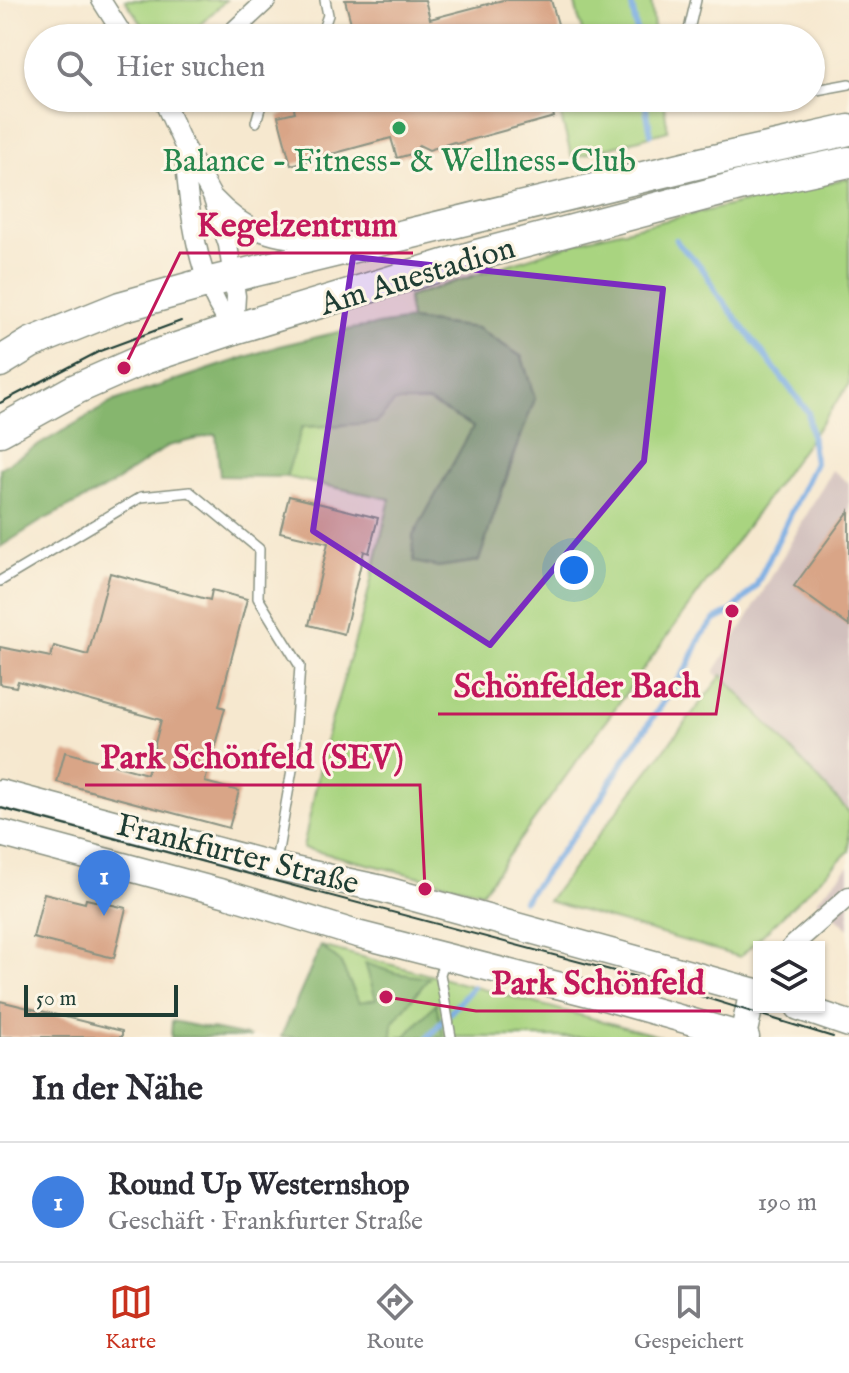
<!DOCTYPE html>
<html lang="de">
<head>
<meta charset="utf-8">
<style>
  :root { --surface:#fff; --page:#f7f7f7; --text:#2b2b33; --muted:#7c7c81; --line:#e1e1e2; --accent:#c8321e }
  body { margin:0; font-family:"IM FELL English",serif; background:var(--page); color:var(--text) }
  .controls { position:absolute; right:24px; bottom:24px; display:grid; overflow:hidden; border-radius:0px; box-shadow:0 2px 6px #0004 }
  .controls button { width:72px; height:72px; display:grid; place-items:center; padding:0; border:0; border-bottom:2px solid var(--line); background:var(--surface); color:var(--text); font:40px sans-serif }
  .scale { position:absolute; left:24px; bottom:20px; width:154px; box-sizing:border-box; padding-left:8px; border:4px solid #1f3d34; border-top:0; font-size:22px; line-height:28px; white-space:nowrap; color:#1f3d34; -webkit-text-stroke:6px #fcf5e5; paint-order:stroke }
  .you { position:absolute; left:574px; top:570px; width:28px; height:28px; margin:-20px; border:6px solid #fff; border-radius:50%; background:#1a73e8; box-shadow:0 0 0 12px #1a73e833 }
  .badge { display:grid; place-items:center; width:52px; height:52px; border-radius:50%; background:var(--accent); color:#fff; font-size:26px; font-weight:700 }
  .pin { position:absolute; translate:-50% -66px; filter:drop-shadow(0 2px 4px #0008) }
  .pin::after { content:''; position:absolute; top:42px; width:28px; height:24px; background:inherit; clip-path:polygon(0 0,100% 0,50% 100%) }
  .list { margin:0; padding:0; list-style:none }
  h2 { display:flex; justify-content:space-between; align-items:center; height:104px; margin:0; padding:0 32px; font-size:34px }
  h2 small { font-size:26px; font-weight:400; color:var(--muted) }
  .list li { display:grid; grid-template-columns:52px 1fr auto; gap:24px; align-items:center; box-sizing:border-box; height:120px; padding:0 32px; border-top:2px solid var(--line) }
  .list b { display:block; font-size:30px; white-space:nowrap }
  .list p { margin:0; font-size:26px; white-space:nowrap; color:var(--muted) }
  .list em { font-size:26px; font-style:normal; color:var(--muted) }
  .icon { flex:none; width:44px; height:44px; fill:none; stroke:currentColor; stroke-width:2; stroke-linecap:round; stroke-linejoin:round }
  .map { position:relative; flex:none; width:849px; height:1037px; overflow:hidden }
  .search { position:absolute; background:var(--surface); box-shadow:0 2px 6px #0004; left:24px; right:24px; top:24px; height:88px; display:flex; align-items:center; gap:20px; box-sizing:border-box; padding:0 28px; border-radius:44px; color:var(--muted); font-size:30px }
  .sheet { height:224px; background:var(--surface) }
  nav { display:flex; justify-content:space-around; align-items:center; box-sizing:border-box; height:112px; border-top:2px solid var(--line); background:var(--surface); font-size:22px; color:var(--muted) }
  nav a { display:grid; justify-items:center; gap:4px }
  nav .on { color:var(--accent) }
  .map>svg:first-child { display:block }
  .industrial { fill:#d1c0bd }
  .green { fill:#a9d480; stroke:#64885a; stroke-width:2 }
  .forest { fill:#86b66e; stroke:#527a51; stroke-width:2 }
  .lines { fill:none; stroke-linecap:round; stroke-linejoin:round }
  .stream { stroke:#76aae3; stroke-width:6 }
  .building { fill:#d9a587 }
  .lane-casing { stroke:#8a9282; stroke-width:12 }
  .street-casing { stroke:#8a9282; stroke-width:21 }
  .secondary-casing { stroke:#8a9282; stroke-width:29 }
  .primary-casing { stroke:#8a9282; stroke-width:33 }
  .lane { stroke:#fff; stroke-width:9 }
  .street { stroke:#fff; stroke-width:18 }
  .secondary { stroke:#fff; stroke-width:26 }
  .primary { stroke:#fff; stroke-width:30 }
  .tram { stroke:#1f3d34; stroke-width:2 }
  .marked { fill:#7b2cbf; fill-opacity:0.2; stroke:#7b2cbf; stroke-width:6; stroke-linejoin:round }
  .leisure-dot { fill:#2e9e5b; stroke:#fcf5e5; stroke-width:3 }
  .labels { text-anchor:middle; stroke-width:6; stroke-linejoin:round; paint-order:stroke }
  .leisure-label { font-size:32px; fill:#27864d; stroke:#fcf5e5 }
  .street-label { font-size:32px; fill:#1f3d34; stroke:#fcf5e5 }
  .leader { fill:none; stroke:#c2185b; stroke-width:3 }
  .callout-dot { fill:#c2185b; stroke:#fcf5e5; stroke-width:3 }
  .callout-label { font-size:34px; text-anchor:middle; font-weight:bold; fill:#c2185b; stroke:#fcf5e5; stroke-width:6; stroke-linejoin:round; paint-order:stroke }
</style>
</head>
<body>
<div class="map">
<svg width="849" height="1037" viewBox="0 0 849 1037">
  <rect width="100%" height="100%" fill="#fcf5e5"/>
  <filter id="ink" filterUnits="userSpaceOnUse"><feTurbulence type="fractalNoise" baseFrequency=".0125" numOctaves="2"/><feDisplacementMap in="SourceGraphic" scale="16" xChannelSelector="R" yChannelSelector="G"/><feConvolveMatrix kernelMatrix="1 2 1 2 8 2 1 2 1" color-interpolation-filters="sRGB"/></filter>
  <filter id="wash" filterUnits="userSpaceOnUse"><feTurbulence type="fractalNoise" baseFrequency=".006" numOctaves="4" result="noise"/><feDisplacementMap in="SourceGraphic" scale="32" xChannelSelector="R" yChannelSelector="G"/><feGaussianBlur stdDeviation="1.8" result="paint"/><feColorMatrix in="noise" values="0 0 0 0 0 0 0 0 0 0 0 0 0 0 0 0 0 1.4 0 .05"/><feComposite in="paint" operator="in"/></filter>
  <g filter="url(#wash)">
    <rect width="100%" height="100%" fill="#f6e8cf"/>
    <path class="industrial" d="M832,470l17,13v336l-135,-147 43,-70z
      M849,866v63l-32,-29z"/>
    <path class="green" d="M125,0h101l-40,38h-34z
      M574,0h77l4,38h-71z
      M556,98h107l5,33 -96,27z
      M849,178v207l-367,507 -179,-44 23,-109 38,-129 26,-111 -104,-22 15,-50 40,-1 54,-25 33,1 46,24 -23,42 27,93 56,-162 -12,-42 -45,-29 -67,-8 -2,-23 182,-59z
      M722,675l127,137v39l-109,106 -192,-56z
      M321,946l341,91h-381z"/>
    <path class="forest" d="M410,320l67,8 45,29 13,42 -22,57 -34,105 -41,6 -24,-5 -1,-26 60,-109 -44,-25h-34l-19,21 -74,4 -16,50 -66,-1 -4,-42 -48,12 -60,41 -65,33 -43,27v-79l114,-67 165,-55 72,-17z
      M321,946l19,16 19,40 17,-3 -11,-36 30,10 34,5 -36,44 -1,15h-111z
      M436,1003l8,34h-39z
      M172,1021l79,16h-80z"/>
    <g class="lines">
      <path class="stream" d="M631,0l7,38
        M644,98l7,36
        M524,900l70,-91 30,-49 64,-94 13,-30 14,-16 17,-9 24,-25 59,-123 -7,-51 -92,-120c-6,-13 -12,-23 -22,-33 -7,-8 -13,-9 -18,-19
        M428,1037l45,-50"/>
    </g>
    <g id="blocks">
      <path class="building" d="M345,0h80l5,19 73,-19h48l11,38h-207z
        M291,98h258l5,19 -98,27 -2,-2 -25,8 -10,-5 -4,8 -18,5 -6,-20 -100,27 -13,-49 17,-4z
        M289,496l89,22 -9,35 -5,-2 -20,83 -35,-9 19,-82 -48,-11z
        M849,511v115l-55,-40z
        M110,573l100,27 2,-10 35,9 -28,107 6,2 -20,74 34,9 -10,37 -172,-46 8,-30 82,22 14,-54 -143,-39 -2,6 -16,-3v-37l51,10 3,-11 34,9z
        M44,893l41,10 1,-4 40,9 -12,50 -81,-20z
        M0,1001l122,30v6h-122z"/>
    </g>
  </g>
  <g filter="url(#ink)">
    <use href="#blocks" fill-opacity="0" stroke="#8a9282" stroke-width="2"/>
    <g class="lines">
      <defs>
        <path id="lane" d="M320,38l8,-23 -3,-15
          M687,38l9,-38
          M811,91l38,-7
          M707,98c26,11 49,6 76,0
          M256,122l7,-24
          M0,581l141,-84 49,-5 69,57 -1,49 42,68 -7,98 -31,-6
          M276,862l17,-98
          M445,960l-5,14 11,63"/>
        <path id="street" d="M101,0l24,38
          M226,38l41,-38
          M162,98l21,46 29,52 16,49 8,51 -2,33
          M184,150c4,54 13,138 50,179
          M214,198c36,39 70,43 121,44
          M791,947l58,-51"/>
        <path id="secondary" d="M0,793l275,73 107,23 377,104
          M0,833l227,61 130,40 251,64 138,39
          M799,1007l50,17
          M743,1036l10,-45"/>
        <path id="primary" d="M0,362l31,-19 89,-36 86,-24 503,-122 140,-31
          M0,431l76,-42 68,-30 90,-30 243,-74 266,-70 106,-23"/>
      </defs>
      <use href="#lane" class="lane-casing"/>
      <use href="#street" class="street-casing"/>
      <use href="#secondary" class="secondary-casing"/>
      <use href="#primary" class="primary-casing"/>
      <use href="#lane" class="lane"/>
      <use href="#street" class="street"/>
      <use href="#secondary" class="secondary"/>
      <use href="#primary" class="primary"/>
      <path class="tram" d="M0,403l100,-52 81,-30
        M0,808l648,172 185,57"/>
    </g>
  </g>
  <path class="marked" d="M353,257l310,32 -19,172 -154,184 -177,-114z"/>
  <circle class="leisure-dot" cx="399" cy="128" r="8"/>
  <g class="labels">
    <g class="leisure-label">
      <text x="399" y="171">Balance - Fitness- &amp; Wellness-Club</text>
    </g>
    <g class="street-label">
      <text transform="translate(417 275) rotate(-17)" y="11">Am Auestadion</text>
      <text transform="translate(238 853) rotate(14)" y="11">Frankfurter Straße</text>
    </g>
  </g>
  <path class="leader" d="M124 368L180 253H413M732 611L716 714H438M425 889L420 785H85M386 997L476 1011H721"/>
  <g class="callout-dot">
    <circle cx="124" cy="368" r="8"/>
    <circle cx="732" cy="611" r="8"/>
    <circle cx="425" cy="889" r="8"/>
    <circle cx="386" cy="997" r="8"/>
  </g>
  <g class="callout-label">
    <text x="297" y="236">Kegelzentrum</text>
    <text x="577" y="697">Schönfelder Bach</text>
    <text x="252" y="768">Park Schönfeld (SEV)</text>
    <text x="598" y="994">Park Schönfeld</text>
  </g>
</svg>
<div class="controls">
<button><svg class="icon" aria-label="layers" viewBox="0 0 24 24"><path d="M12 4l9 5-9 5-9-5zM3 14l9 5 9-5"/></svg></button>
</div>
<div class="scale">50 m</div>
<div class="you"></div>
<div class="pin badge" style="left:104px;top:916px;background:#3f7fe0">1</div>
<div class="search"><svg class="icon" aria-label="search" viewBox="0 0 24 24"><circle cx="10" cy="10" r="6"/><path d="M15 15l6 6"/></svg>Hier suchen</div>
</div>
<section class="sheet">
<h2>In der Nähe<small></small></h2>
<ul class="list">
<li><span class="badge" style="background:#3f7fe0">1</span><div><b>Round Up Westernshop</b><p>Geschäft · Frankfurter Straße</p></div><em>190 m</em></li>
</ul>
</section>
<nav>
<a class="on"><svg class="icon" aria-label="map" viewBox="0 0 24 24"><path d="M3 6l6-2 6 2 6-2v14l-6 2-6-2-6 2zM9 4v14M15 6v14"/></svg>Karte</a>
<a><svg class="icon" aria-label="directions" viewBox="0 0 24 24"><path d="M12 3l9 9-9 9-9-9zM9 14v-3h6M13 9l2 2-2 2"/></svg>Route</a>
<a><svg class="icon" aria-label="saved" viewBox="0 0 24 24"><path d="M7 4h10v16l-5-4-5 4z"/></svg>Gespeichert</a>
</nav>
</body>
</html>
